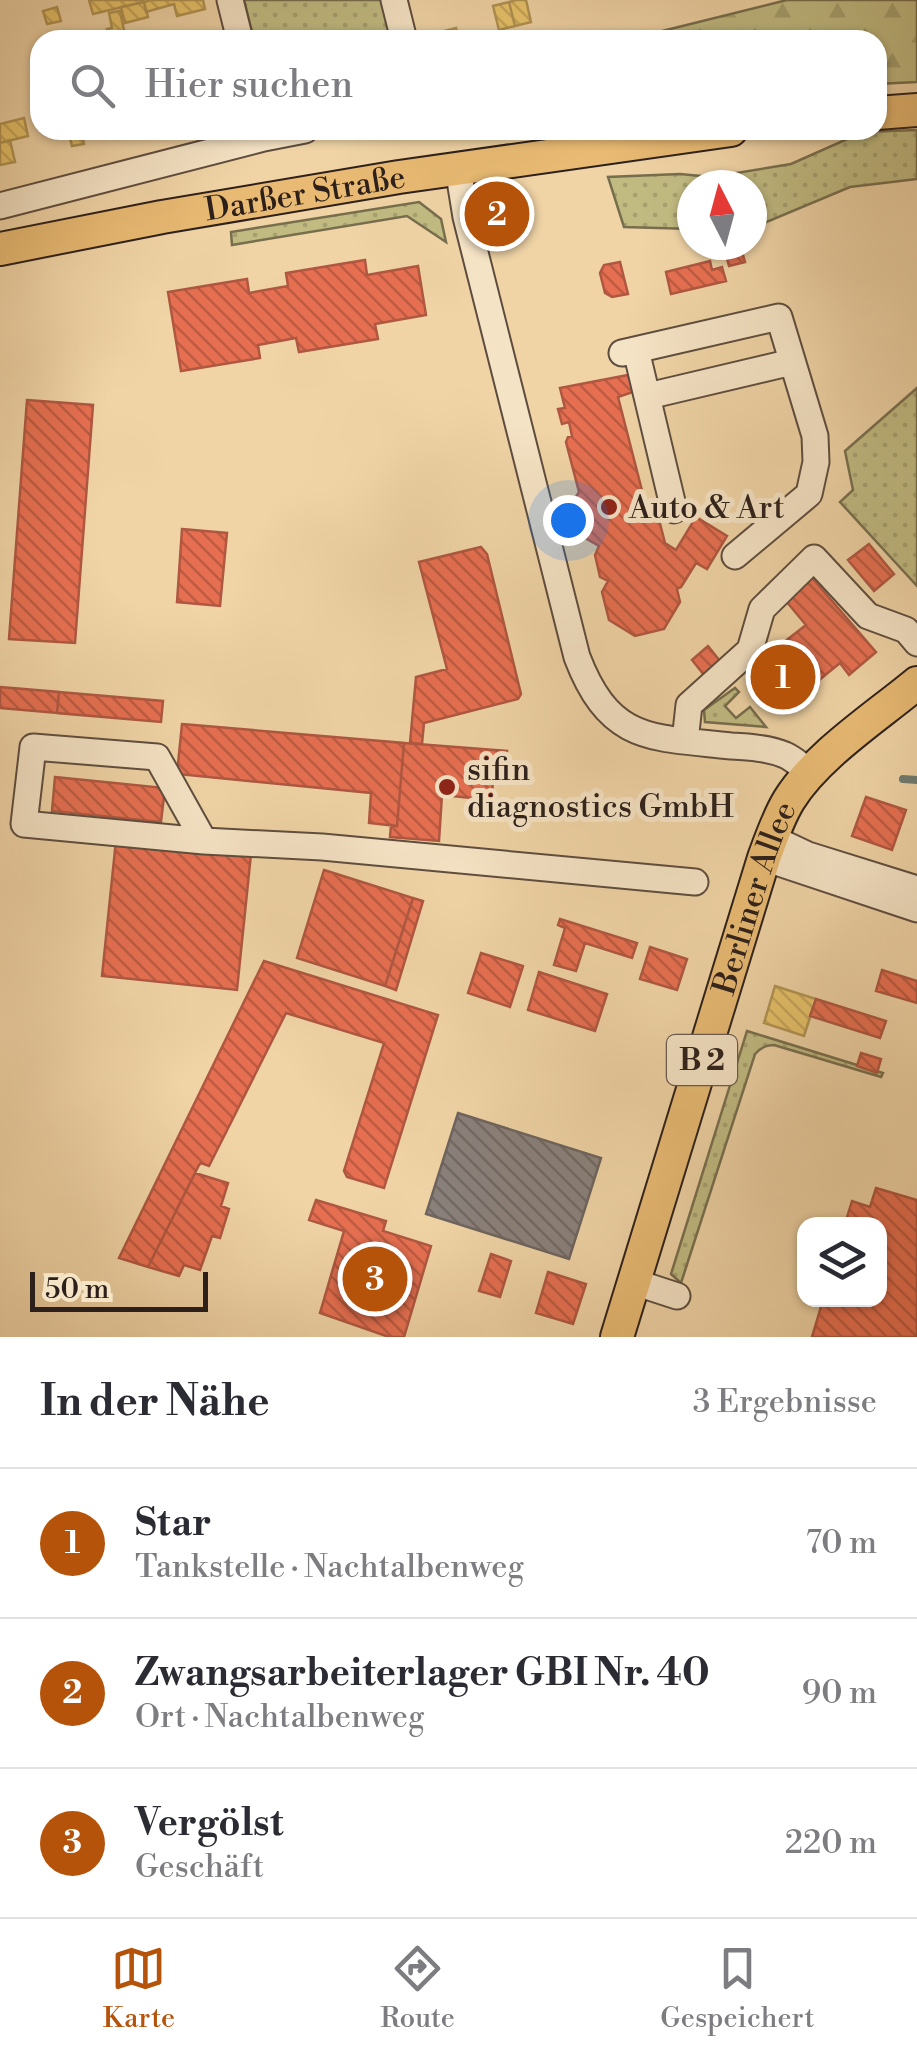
<!DOCTYPE html>
<html lang="de">
<head>
<meta charset="utf-8">
<style>
  :root { --surface:#fff; --page:#f7f7f7; --text:#2b2b33; --muted:#7c7c81; --line:#e1e1e2; --accent:#b45309 }
  body { margin:0; font-family:"Libre Bodoni",serif; background:var(--page); color:var(--text) }
  .controls { position:absolute; right:30px; bottom:30px; display:grid; overflow:hidden; border-radius:20px; box-shadow:0 2px 8px #0004 }
  .controls button { width:90px; height:90px; display:grid; place-items:center; padding:0; border:0; border-bottom:2px solid var(--line); background:var(--surface); color:var(--text); font:50px sans-serif }
  .compass { position:absolute; left:677px; top:170px; width:90px; height:90px; border-radius:50%; background:var(--surface); box-shadow:0 2px 8px #0004; rotate:354deg }
  .scale { position:absolute; left:30px; bottom:25px; width:178px; box-sizing:border-box; padding-left:10px; border:5px solid #2d201b; border-top:0; font-size:28px; line-height:35px; white-space:nowrap; color:#2d201b; -webkit-text-stroke:8px #f5e3c5; paint-order:stroke }
  .you { position:absolute; left:568px; top:520px; width:35px; height:35px; margin:-25px; border:8px solid #fff; border-radius:50%; background:#1a73e8; box-shadow:0 0 0 15px #1a73e833 }
  .badge { display:grid; place-items:center; width:65px; height:65px; border-radius:50%; background:var(--accent); color:#fff; font-size:32px; font-weight:700 }
  .pin { position:absolute; translate:-50% -50%; border:5px solid #fff; box-shadow:0 2px 10px #0006 }
  .list { margin:0; padding:0; list-style:none }
  h2 { display:flex; justify-content:space-between; align-items:center; height:130px; margin:0; padding:0 40px; font-size:42px }
  h2 small { font-size:32px; font-weight:400; color:var(--muted) }
  .list li { display:grid; grid-template-columns:65px 1fr auto; gap:30px; align-items:center; box-sizing:border-box; height:150px; padding:0 40px; border-top:2px solid var(--line) }
  .list b { display:block; font-size:38px; white-space:nowrap }
  .list p { margin:0; font-size:32px; white-space:nowrap; color:var(--muted) }
  .list em { font-size:32px; font-style:normal; color:var(--muted) }
  .icon { flex:none; width:55px; height:55px; fill:none; stroke:currentColor; stroke-width:2; stroke-linecap:round; stroke-linejoin:round }
  .map { position:relative; flex:none; width:917px; height:1337px; overflow:hidden }
  .search { position:absolute; background:var(--surface); box-shadow:0 2px 8px #0004; left:30px; right:30px; top:30px; height:110px; display:flex; align-items:center; gap:25px; box-sizing:border-box; padding:0 35px; border-radius:30px; color:var(--muted); font-size:38px }
  .sheet { height:580px; background:var(--surface) }
  nav { display:flex; justify-content:space-around; align-items:center; box-sizing:border-box; height:140px; border-top:2px solid var(--line); background:var(--surface); font-size:28px; color:var(--muted) }
  nav a { display:grid; justify-items:center; gap:5px }
  nav .on { color:var(--accent) }
  .map>svg:first-child { display:block }
  .grass { fill:url(#grass-dots); stroke:#776e4e; stroke-width:2.5 }
  .forest { fill:url(#forest-firs); stroke:#776e4e; stroke-width:2.5 }
  .homes { fill:url(#homes-back-hatch); stroke:#b19352; stroke-width:2.5 }
  .shops { fill:url(#shops-back-hatch); stroke:#af5741; stroke-width:2.5 }
  .industry { fill:url(#industry-back-hatch); stroke:#6e645f; stroke-width:2.5 }
  .lines { fill:none; stroke-linecap:round; stroke-linejoin:round }
  .stream { stroke:#6e7b71; stroke-width:8 }
  .minor-casing { stroke:#5e4d3e; stroke-width:29 }
  .major-casing { stroke:#2d201b; stroke-width:36 }
  .minor { stroke:#f5e3c5; stroke-width:25 }
  .major { stroke:#e8ba73; stroke-width:32 }
  .poi-dot { fill:#8f2418; stroke:#f5e3c5; stroke-width:4 }
  .labels { text-anchor:middle; stroke-width:10; stroke-linejoin:round; paint-order:stroke }
  .shield { fill:#f5e3c5; stroke:#695a4e; stroke-width:2.5 }
  .shield-label { font-size:30px; font-weight:bold; fill:#2d201b }
  .street-label { font-size:32px; fill:#2d201b; stroke:#f5e3c5 }
  .poi-label { font-size:32px; fill:#2d201b; stroke:#f5e3c5; text-anchor:start }
</style>
</head>
<body>
<div class="map">
<svg width="917" height="1337" viewBox="0 0 917 1337">
  <defs>
    <pattern id="grass-dots" width="8" height="8" patternUnits="userSpaceOnUse" patternTransform="scale(2.5)"><rect width="8" height="8" fill="#c1bb82"/><path d="M2 2h.1M6 6h.1" fill="none" stroke="#a6a070" stroke-width="1.8" stroke-linecap="round"/></pattern>
    <pattern id="forest-firs" width="22" height="20" patternUnits="userSpaceOnUse" patternTransform="scale(2.5)"><rect width="22" height="20" fill="#c1bb82"/><path d="M5 1l3.5 6h-7zM16 11l3.5 6h-7z" fill="#a6a070"/></pattern>
    <pattern id="homes-back-hatch" width="6" height="6" patternUnits="userSpaceOnUse" patternTransform="scale(2.5)"><rect width="6" height="6" fill="#e9c46a"/><path d="M-1 5l2 2M0 0l6 6M5-1l2 2" fill="none" stroke="#c8a85b"/></pattern>
    <pattern id="shops-back-hatch" width="6" height="6" patternUnits="userSpaceOnUse" patternTransform="scale(2.5)"><rect width="6" height="6" fill="#e76f51"/><path d="M-1 5l2 2M0 0l6 6M5-1l2 2" fill="none" stroke="#bc5b42"/></pattern>
    <pattern id="industry-back-hatch" width="6" height="6" patternUnits="userSpaceOnUse" patternTransform="scale(2.5)"><rect width="6" height="6" fill="#8a817c"/><path d="M-1 5l2 2M0 0l6 6M5-1l2 2" fill="none" stroke="#716965"/></pattern>
  </defs>
  <rect width="100%" height="100%" fill="#f0d4a6"/>
  <filter id="stains"><feTurbulence type="fractalNoise" baseFrequency=".002" numOctaves="4"/><feColorMatrix values="0 0 0 0 .2 0 0 0 0 .09 0 0 0 0 .02 0 0 0 .5 -.17"/></filter>
  <radialGradient id="worn" r=".72"><stop offset=".6" stop-color="#630" stop-opacity="0"/><stop offset="1" stop-color="#630" stop-opacity=".3"/></radialGradient>
  <path class="grass" d="M244,0h139l11,40h-140z
    M917,130v49l-67,8 -98,41v-43h-60v44l-68,-2 -16,-50 72,-3 32,3 79,-13 72,-32z
    M419,202l22,17 5,23 -39,-26 -175,29 -1,-13z
    M917,388v198l-77,-84 13,-12 -8,-39z
    M735,688l4,4 -14,14 11,12 14,-11 16,20 -61,-5 -1,-12z
    M747,1031l136,42 -2,4 -107,-32c-9,0 -14,3 -19,9l-74,229 -10,-9z"/>
  <path class="forest" d="M787,0h130v82l-40,2v-44h-251z"/>
  <path class="homes" d="M89,0h54l1,2 -51,12z
    M151,0h52l2,9 -28,7 -3,-12 -28,8 -2,-10z
    M516,0h10l5,22 -16,4 -6,-24z
    M144,2l4,15 -23,6 -4,-16z
    M509,2l6,24 -16,4 -6,-24z
    M57,7l4,14 -14,3 -4,-13z
    M120,11l6,29h-16l-3,-11 5,-1 -3,-15z
    M456,28l3,10 8,-2 1,4h-38l-2,-5z
    M24,118l4,18 -28,7v-19z
    M68,130h13l3,14 -12,2z
    M10,140l5,22 -15,3v-22z
    M775,986l41,13 -12,37 -40,-13z"/>
  <path class="shops" d="M721,245h19l5,17 -16,4 -3,-11 -8,2 -3,-10z
    M365,260l2,15 51,-9 8,49 -51,9 3,15 -79,13 -3,-14 -38,7 2,13 -79,13 -13,-79 79,-13 2,14 39,-7 -2,-13z
    M710,261l2,9 10,-3 4,14 -55,13 -5,-22z
    M620,262l8,32 -16,3 -7,-4 -5,-20 4,-8z
    M628,375l5,17 -15,5 29,113 9,-2 9,35 11,7 20,-33 31,19 -20,33 -11,-6 -15,24 -4,2 3,13 -16,27 -29,7 -26,-16 -7,-28 6,-11 -8,-4 -5,-22 4,-9 -21,-12 -7,-29 8,-13 -13,-50 2,-5 4,-1 -3,-14 -7,2 -4,-15 7,-1 -5,-20z
    M27,400l66,5 -18,238 -66,-4z
    M182,529l45,4 -7,73 -43,-4z
    M869,544l25,30 -20,17 -26,-31z
    M481,547l6,7 34,140 -3,5 -94,24 -2,21 -12,-1 6,-66 31,-8 -28,-107z
    M808,573l68,79 -27,23 -9,-12 -27,22 -34,-39 27,-21 -25,-30z
    M708,646l12,15 -16,14 -12,-15z
    M779,646l34,39 -26,23 -34,-40z
    M0,687l59,5 -2,21 -57,-5z
    M59,692l104,9 -2,21 -104,-9z
    M182,724l222,19 -7,83 -28,-3 2,-30 -194,-19z
    M404,743l103,8 -2,28 -12,-1 -1,22 -50,-5 -3,46 -49,-4 1,-12 6,1z
    M55,777l110,11 -4,34 -109,-11z
    M866,797l40,13 -14,40 -40,-14z
    M116,840l135,14 -14,136 -135,-14z
    M324,870l89,28 -28,88 -88,-28z
    M413,898l10,3 -27,89 -11,-4z
    M560,919l77,24 -5,15 -47,-15 -9,28 -22,-6 11,-37 -7,-3z
    M650,947l37,12 -10,31 -37,-11z
    M481,953l42,13 -13,41 -42,-14z
    M264,961l174,54 -54,173 -37,-11 -3,-6 40,-128 -98,-30 -77,153 -8,-3 -2,2 -51,102 -29,-9z
    M882,970l35,11v22l-41,-12z
    M539,972l68,22 -12,37 -67,-21z
    M816,999l70,22 -6,17 -70,-22z
    M861,1053l20,6 -4,14 -20,-7z
    M195,1173l33,10 -7,23 8,3 -9,29 -8,-2 -12,34 -16,-5 -5,11 -31,-9z
    M876,1188l41,12v137h-105l11,-37h57v-76h-35l7,-23 18,6z
    M316,1200l70,21 -3,10 48,15 -27,91h-15l-69,-24 24,-82 -35,-11z
    M491,1254l20,7 -11,36 -21,-6z
    M548,1272l38,12 -13,40 -37,-11z"/>
  <path class="industry" d="M458,1113l143,45 -32,101 -143,-45z"/>
  <g class="lines">
    <path class="stream" d="M903,779l14,1"/>
    <defs>
      <path id="minor" d="M230,0l10,40
        M394,0l10,40
        M458,168l8,49 111,440c33,86 74,80 154,89 18,1 37,2 54,9 9,4 17,12 26,17
        M0,206l264,-68 41,-8
        M636,350l38,160
        M622,353l157,-36 36,119 1,26 -7,32 -74,62
        M648,396l144,-34
        M685,741l4,-36 61,-55 12,-41 52,-51 54,58 38,14 11,13
        M772,838l36,17 109,34
        M204,841l-47,-84 -124,-10 -9,77 180,17 118,6 373,35
        M764,858l153,51
        M634,1282l43,14"/>
      <g id="major">
        <path d="M877,113l40,-3"/>
        <path id="s1" d="M0,249l162,-32 237,-40 332,-47"/>
        <path id="s2" d="M617,1337l147,-479c7,-19 14,-40 25,-58 28,-45 87,-83 128,-117"/>
      </g>
    </defs>
    <use href="#minor" class="minor-casing"/>
    <use href="#major" class="major-casing"/>
    <use href="#minor" class="minor"/>
    <use href="#major" class="major"/>
  </g>
  <g class="poi-dot">
    <circle cx="609" cy="507" r="10"/>
    <circle cx="447" cy="787" r="10"/>
  </g>
  <g class="labels">
    <rect class="shield" x="667" y="1035" width="70" height="50" rx="8"/>
    <g class="shield-label">
      <text x="702" y="1070">B 2</text>
    </g>
    <g class="street-label">
      <text dy="11" stroke="none"><textPath href="#s1" startOffset="310">Darßer Straße</textPath></text>
      <text dy="11" stroke="none"><textPath href="#s2" startOffset="460">Berliner Allee</textPath></text>
    </g>
    <g class="poi-label">
      <text x="629" y="518">Auto &amp; Art</text>
      <text x="467" y="780">sifin<tspan x="467" dy="37">diagnostics GmbH</tspan></text>
    </g>
  </g>
  <rect width="100%" height="100%" filter="url(#stains)"/>
  <rect width="100%" height="100%" fill="url(#worn)"/>
</svg>
<div class="controls">
<button><svg class="icon" aria-label="layers" viewBox="0 0 24 24"><path d="M12 4l9 5-9 5-9-5zM3 14l9 5 9-5"/></svg></button>
</div>
<svg class="compass" viewBox="-18 -18 36 36"><path d="M0-13l5 13h-10z" fill="#e53935"/><path d="M0 13l5-13h-10z" fill="#7c7c81"/></svg>
<div class="scale">50 m</div>
<div class="you"></div>
<div class="pin badge" style="left:783px;top:677px">1</div>
<div class="pin badge" style="left:497px;top:214px">2</div>
<div class="pin badge" style="left:375px;top:1279px">3</div>
<div class="search"><svg class="icon" aria-label="search" viewBox="0 0 24 24"><circle cx="10" cy="10" r="6"/><path d="M15 15l6 6"/></svg>Hier suchen</div>
</div>
<section class="sheet">
<h2>In der Nähe<small>3 Ergebnisse</small></h2>
<ul class="list">
<li><span class="badge">1</span><div><b>Star</b><p>Tankstelle · Nachtalbenweg</p></div><em>70 m</em></li>
<li><span class="badge">2</span><div><b>Zwangsarbeiterlager GBI Nr. 40</b><p>Ort · Nachtalbenweg</p></div><em>90 m</em></li>
<li><span class="badge">3</span><div><b>Vergölst</b><p>Geschäft</p></div><em>220 m</em></li>
</ul>
</section>
<nav>
<a class="on"><svg class="icon" aria-label="map" viewBox="0 0 24 24"><path d="M3 6l6-2 6 2 6-2v14l-6 2-6-2-6 2zM9 4v14M15 6v14"/></svg>Karte</a>
<a><svg class="icon" aria-label="directions" viewBox="0 0 24 24"><path d="M12 3l9 9-9 9-9-9zM9 14v-3h6M13 9l2 2-2 2"/></svg>Route</a>
<a><svg class="icon" aria-label="saved" viewBox="0 0 24 24"><path d="M7 4h10v16l-5-4-5 4z"/></svg>Gespeichert</a>
</nav>
</body>
</html>
